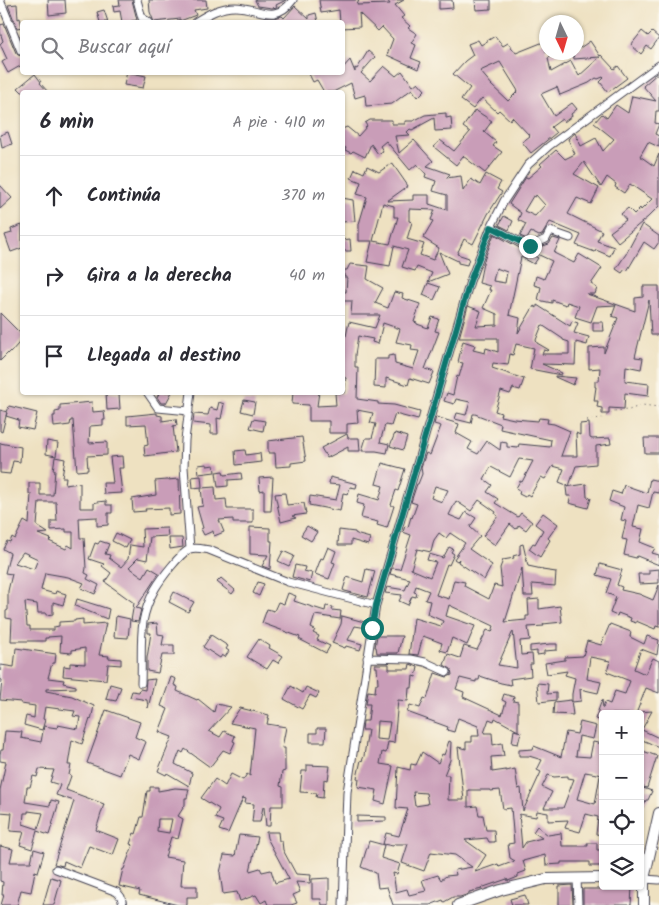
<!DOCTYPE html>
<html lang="es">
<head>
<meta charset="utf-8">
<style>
  :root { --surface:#fff; --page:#f2f2f3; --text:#2b2b33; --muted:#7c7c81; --line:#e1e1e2 }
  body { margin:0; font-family:Kalam,sans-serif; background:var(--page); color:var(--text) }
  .controls { position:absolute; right:15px; bottom:15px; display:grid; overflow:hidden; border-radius:5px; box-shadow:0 1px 4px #0004 }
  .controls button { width:45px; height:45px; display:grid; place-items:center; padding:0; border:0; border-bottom:1px solid var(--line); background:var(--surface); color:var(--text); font:25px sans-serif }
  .compass { position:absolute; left:539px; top:15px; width:45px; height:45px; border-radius:50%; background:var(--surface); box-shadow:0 1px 4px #0004; rotate:175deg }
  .stop { position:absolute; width:15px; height:15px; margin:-11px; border:4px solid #0f766e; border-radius:50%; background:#fff }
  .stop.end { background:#0f766e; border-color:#fff; box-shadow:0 1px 5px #0008 }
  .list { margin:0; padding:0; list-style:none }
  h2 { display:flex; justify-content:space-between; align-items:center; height:65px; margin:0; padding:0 20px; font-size:21px }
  h2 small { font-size:16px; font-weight:400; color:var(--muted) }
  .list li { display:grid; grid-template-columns:32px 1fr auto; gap:15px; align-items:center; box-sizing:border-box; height:80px; padding:0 20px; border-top:1px solid var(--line) }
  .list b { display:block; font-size:19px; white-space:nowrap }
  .list em { font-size:16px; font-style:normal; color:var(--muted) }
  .icon { flex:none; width:28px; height:28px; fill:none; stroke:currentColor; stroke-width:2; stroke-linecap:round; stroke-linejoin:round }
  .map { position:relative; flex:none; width:659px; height:905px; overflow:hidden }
  .search { position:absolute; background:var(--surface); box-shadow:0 1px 4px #0004; left:20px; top:20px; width:325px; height:55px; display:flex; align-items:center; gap:12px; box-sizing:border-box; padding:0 18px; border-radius:5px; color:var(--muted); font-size:19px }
  .panel { position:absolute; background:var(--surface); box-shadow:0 1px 4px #0004; left:20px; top:90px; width:325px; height:305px; border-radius:5px }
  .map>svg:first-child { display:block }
  .building { fill:#c99db8; fill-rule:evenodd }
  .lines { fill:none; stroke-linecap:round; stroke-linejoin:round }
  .minor-casing { stroke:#413f4f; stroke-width:9 }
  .secondary-casing { stroke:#413f4f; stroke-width:12 }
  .path { stroke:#413f4f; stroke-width:1; stroke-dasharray:1 4; stroke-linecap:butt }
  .minor { stroke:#fff; stroke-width:7 }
  .secondary { stroke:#fff; stroke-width:10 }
  .route { stroke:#0f766e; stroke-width:6 }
</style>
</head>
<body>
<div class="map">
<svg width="659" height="905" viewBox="0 0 659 905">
  <rect width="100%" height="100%" fill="#fbf7ec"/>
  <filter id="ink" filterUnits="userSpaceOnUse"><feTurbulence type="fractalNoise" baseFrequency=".02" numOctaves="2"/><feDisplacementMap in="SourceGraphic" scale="10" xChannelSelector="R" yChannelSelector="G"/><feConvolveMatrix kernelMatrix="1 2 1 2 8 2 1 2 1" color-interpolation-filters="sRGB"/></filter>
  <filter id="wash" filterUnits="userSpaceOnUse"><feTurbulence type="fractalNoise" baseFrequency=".0096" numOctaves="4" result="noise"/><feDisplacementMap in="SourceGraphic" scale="20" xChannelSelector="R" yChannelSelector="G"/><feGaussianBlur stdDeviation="1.12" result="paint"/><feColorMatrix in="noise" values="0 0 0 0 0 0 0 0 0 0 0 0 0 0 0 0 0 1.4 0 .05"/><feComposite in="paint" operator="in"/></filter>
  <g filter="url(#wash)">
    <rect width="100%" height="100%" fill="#eee1c1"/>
    <g id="blocks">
      <path class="building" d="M48,0h17l1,13 -17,2z
        M119,0h13l5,20 -6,1v1h-9l-2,-11 -6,1 -1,-6 7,-1z
        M149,0h57l1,8 -13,2 2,5 -16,6v-2l-26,3 -4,-10z
        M255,0h31l-10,5 1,2 -5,1 -14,-2z
        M319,0h40l-2,5 33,-1 -3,-4h17l-9,5 9,11 -3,2 9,8 -2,2 9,6 -6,9 5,2 -5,13 10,4 -3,7 -31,-14 6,-16 -11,-12 -4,4 -19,-18 1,14 -18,1v-6h-2l-1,-12 -18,3z
        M439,0h13l1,8 -14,1z
        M475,0h16v9l-15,1z
        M17,4l1,15 2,-1 2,9 -5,1 -9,-23z
        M295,6l14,13v-4l7,-2 2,9h-50l-3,-4h9l8,-2 2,2z
        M104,10l4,12h-8l-3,-10z
        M4,24l12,29 2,2 4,1v9l-14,8 -6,-11 5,-3 -7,-15 3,-3 -3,-9v-7z
        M642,31l6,5 4,-4 7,6 -8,11 -4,-3 -6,8 -10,-9z
        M495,36l8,10 5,-3 8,10 30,-12v11l15,1 -13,5 3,14 20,-11 8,15 21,-19 -26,2 -1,-7h3v-4h4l10,-7 10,15 1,-1 13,14 4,-3 9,12 -19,14 -8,-10 4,-4 -1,-1 -5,2 -2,-1 -7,5 -29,12 -3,-8 -16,7 13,22 18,-13 5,6 -6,5 1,2 -8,6 -2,-3 -11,8 5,6 -25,20 -9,-11 8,-6 -18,-19 -2,3 -11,-10 -2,2 -15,-14 -9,11 -12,-9 9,-12 -17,-14 12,-13 8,-6 -5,-11 10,-4 3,5zM500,62l18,29 -10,10 -17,-16h1l-12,-14z
        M368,51l7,6 -14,16 9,8 14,-15 12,10 6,-5 11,15 5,-4 7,8 -7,7 -6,-8 -20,15 -26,2 -1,-11 -10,3 -4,-15 -18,9h-9l-7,-12 -4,2 -5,-10h34v-3l8,-9 5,12v-4l2,1z
        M127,72l19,4 -3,12 -19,-3z
        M659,72v39h-3l-1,12 4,1 -4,10 4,2v11l-11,-5 -8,14 14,10 5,-12v52l-11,11 -30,25 -8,-10 16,-12 -5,-6 7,-6 6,6 6,-6 1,2 11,-11 -22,-15 -6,9 -9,-6 1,-3 -9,-7 -6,10 -17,-25 -10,12 25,14 -8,16 -14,-6 -9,16 34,17 -5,10 17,6 -4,9 -14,-6 -1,2 -19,-7 5,-10 -31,-13 -8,13 -3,1 -8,-4 -4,7 -7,-3 6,-12 -8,-4 3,-7 -12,-9 17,-27 2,1 14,-12 -2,-2 16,-14 9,9 10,-5 -7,-15 7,-6 6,13 15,-8 7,13 11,-12 -20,-16 8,-9 5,4 9,-13 12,8 4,-17 24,5 -13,-15zM536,195l9,10 -10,11 -11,-5 9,-15 2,1z
        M35,74l6,8 -1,1 8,9h-26l-4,-4z
        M475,110l17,11 -8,11 12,10 -3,4 9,6 -17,21 -22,-17 -7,9 -22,-18 6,-7 14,11 16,-19 -7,-5z
        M446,113v5l5,-1 1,13 -17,1 -1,-13 -22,12 -2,-1 -3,3 3,3 -15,1 4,17 15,-13 19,21 -6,5 23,8 -4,4 15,-2 2,15 8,-12 9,6 6,-11 15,8 -4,7 5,3 -14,22 -15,30 -9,-5 -7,15 12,4 -2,7 -9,-2v-2l-19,-9 9,22 -20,8 4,-9 -15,-6 -2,4 -13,-4 6,-17 -14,-4 -4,20 -23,-4 5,-21h-13v-17l8,-27 -10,-3 4,-12 -10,-4 4,-9 9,4 3,-7 12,6 13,-9 16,23 -21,15 26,-1v-5h16v9l18,6v-15l-14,-4 3,-10 -11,-4 1,-3 -9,-10 -7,6 -24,-29 -6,5 3,5 -5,3 -7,-10 -6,13 -12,-6 -2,2 -6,-3 1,-2 -4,-2v-17l5,-2 11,9 9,-10 -2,-3 5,-3h22v4h13v-3h8l12,-6zM383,203l11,3v11h4l-8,27 -17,-3zM409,209l26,1 -4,10 2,1 -10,17 16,10 -6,12 -13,-5 4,-11 -17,-5 5,-17 -3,-1z
        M8,132l4,12 -10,4 -2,-13z
        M0,185l12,13 -12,11z
        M342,198l11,2 2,21 -13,1z
        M504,216l9,5 -4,9 -10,-5z
        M642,224l17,12v6l-5,7 -10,-7 -17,29 -2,-2 -3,4 -6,-4 10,-15z
        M22,225v23l-11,4 -6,-17 7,-2 -1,-4z
        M494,234l44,24 -4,6 -13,-7 -12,58 11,3 -2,15 16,-27 3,2v-3l33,21 2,-5 6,2 -4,10 15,4 -2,8 -11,-3 -1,23 -33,-1 20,9 -1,2 -31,-6 4,-21 -18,-4 -3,11 -3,-1 -2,11 -15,-2 -1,5 32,11 -4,11 -7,-2 -3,6 -9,-3 -6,20 6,2 -1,3 14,3 24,2 1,-3 9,1 -1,4 7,1 16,7 -9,25h16l-1,-23 4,2v-11l9,-1 1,15 2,1 18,-1 1,6 -15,2v18l-20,2 -7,20 -10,-4 5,-13 -11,-3 -8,13 -4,-2 -11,19 -3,-2 -2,3 -6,-3 1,-3 -4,-3 4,-7 2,1 11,-21 -14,-2 -9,18 -19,-10 -7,12 8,6 -5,7 11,7 -3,4 23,14 3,-4 11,9 -6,8 -7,-5 -3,4 -6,-5 -15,21 -12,-9 15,-20 -3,-2 1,-2 -17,-12 -8,11 -15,-10 -7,14 12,5 5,-8 10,6 -6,9 10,9 -11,13 23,16 -8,15 -26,-18 1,-3 -2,2 -3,-2 11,-16 -15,-10 -4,5 -7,-5 -5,7 -3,12 -14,-3 -6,20 19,8 6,-15 -9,-2 2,-6 14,4 6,-11 4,2 -2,3 3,2 -5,11 -2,-1 -11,31 13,4 5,-19 11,2 -1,4 25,13 5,-14 8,2 -2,-19 3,-8 11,-2 -1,-2 7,-2v-9l3,-1 5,22 14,3v1l14,2 -1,14 -23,-2 1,12h-9l-2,-28 -17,54 21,-2v-4h3l-1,-16 11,-1v10l21,-3 2,16 -19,2 1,2 -16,1 2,13 -10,1 1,14 11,-1 1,10h-3l1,12 -21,3 1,6 -10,-2 -21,-7 -1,4h-3v2l-16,-4 -4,11 8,3 -1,5 39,18 4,-13 -4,-2 2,-6 10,3 -1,4 5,1v29l-23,-13 -1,3 -5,-2 -5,14h8l1,12 9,-2 2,13 -13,1 1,15 14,-2v1l9,-2 3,20 3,-1 2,23 18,-39 -4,-2 5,-10 -13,-4h-10v-6l14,-1 1,-3 27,11 5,-25 11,2 3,-12 16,4 -3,13 -14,-3 -3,20 14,1 3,-15 10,2v31l-18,-3 -8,27 18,5 5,-28h3l-1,59 -6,-1 2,-17 -12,-3 -6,18 -15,-4 3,-8 -20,1v-8l-11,-2 -1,6 -17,-3 3,34 4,-6 16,-4 -9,-6 4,-6 11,9 13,-2 1,13h26l-1,-3h10v7h6v16h-13v-4h-29v2l-15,1 -1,-10 -22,6 3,10 -8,3v3l-10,4 -1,-2 -26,9 1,1 -13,3v2l-9,3h-7l-9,5 -1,-2 -13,5h-37l-6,-18 -9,1 -2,-15 -15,-6 8,-26 15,4 -3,13 19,6 -3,10 -4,-1 3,19 11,-3 2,6 17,-4 -4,-11 16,-5 3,5 5,-4 10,-1 -1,-5 17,-3 -17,-12 -24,-3 -7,19 -22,-8 6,-19h-14l-1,2 -10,-2 3,-11 13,3 9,-27 -12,-1 2,-41 12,3 1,-6 5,1 6,-13 16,11 4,-9 2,1 5,-14 2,1 -1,18 -6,15h5l-1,25h16l-6,-53 8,2v-7h6v-6h7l-1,-10 -20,-8 -4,14 -7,-2 1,-3 -41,-15 3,-7 10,3 4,-10 3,1 8,-26 12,4 5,-2 -1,-6 -7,-4 4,-11 12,4 4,-12 13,4 10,-20 5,2 2,-6 -45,-21 -3,11 29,10 -8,19 -15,-7 -5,14 -7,-2 2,-7 -19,-7 -5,19 -9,-1 5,-36 27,8 2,-5 -16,-7 3,-13 -5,-1 4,-9 -13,-5 -2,6 3,1 -1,4 -4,-1 -4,9 -9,-4 3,-6 -17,-2 2,-6 18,3 5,-11 -20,-5 2,-6 8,1 11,-34 -8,-3 2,-6 3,1 3,-10 1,1 5,-14 -6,-2 6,-18h1l4,-10 -1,-7 5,-14 4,2 11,-29 -7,-2 2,-7 23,7 -3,9 16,9 -4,7 10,5 9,-13 13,9 1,-8 6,1v4l11,1 1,-4 31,3 1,-7 -51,-11 1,-5 -26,-10h-2l-2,9 -16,-4 2,-6 9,2 4,-13 -14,-3 -2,5 -10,-3 3,-8 6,2 4,-19 2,1 4,-14 -5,-1 5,-21 12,4 -2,5 12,3 1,-5 12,4v-14h-39l9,-32 13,5 -5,15 21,-1v-11l-14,-6 8,-18h-2l1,-4 -11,-3 4,-20zM496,268l11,4 -2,11 -12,-2zM542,325l21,14v1l6,2v12h-27l2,-4 4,1 1,-1 -12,-7 -1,-3zM435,486l13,4 -6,12 -11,-4zM513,631l4,37 -19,-3zM548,775l6,2 14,-1v2l6,1 -11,29h-19l8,-16 -10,-5zM468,790h22v1l10,-1 3,19 8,-1 3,35 -6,1 2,14 5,3 -16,6 -1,-3 -23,8 11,-17 -21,-15 22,-2 2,4h6l-1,-12h-8l-3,-15h-4l-2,-9 -9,1zM413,792l13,1 2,11 -13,2z
        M553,238l7,2 -6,13 20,10 5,-9 23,14 -11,16 6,4 -2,6h-8l48,17v-13l8,-1v-11h16v49h-8l-2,-35 -14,57 8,1 -2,11 -15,-3 -1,15 24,3 -1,12 -23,-3 -1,16 -15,-1v6h-7v-6l-5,-1 1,-6h-4l2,-14h-1v-6h4l1,-13 -11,1v-21l15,-1v6l14,-35 -6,-2 4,-11 -19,1 -6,16 -16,-5 4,-11 -12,-4 -1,3 -14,-5v3l-14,-3 3,-13 -7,-2 2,-9 8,3 8,-18 -15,-7 3,-7 9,-3z
        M350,239l1,12h-9v-11z
        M350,264l19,2 -2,13 16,9 -8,15 13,5 6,-16 9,2 -1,4 18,6 -6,18 3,1v1l11,4 4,-11 7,2 -4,12 4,1 -14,37 9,3 -5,12 -19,-6 -2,7 -22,-7v10l-12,-1 1,-28h13v-3l6,-1 1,9 18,5 6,-18 -8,-1 1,-5 -16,-3 4,-13 -17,-6 -5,21 -6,-2 1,-3 -15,-3 -3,19v12h3l-1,32 21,3v2l16,1 26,7 -2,8 -23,-6 -4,12 -6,-1 -5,17 9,2 -2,9 -11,-2h-14l4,-13h6l4,-14 -6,-1 3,-10 -16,-3 1,13 -11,1v9h-18v-12h-20v-16l-17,-1 1,-12h26l-2,14 19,-1 -1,-12h9l2,-15 -3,-1 -1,-42 4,1 3,-14 26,6 5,-13h-29l1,-14h-10v-9h4l1,-15h-3v-7h3z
        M428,283l12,4 -6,13 -11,-5z
        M0,313l22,22v3l-4,6 -7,8 -1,-1 -10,10z
        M593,322h10l1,9h-11z
        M555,376l21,2 -3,7 -18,-8z
        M106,392l13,2 1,15 -13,1z
        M160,392h12l-6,11h-5l-4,-6z
        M244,400l11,2 -2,12 -12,-3z
        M92,402l1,10 11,-1 1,9h-2v5l-13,1 -1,17 18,-1v13l-20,1 1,14 -11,1 -4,-51h-2l-1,5 -16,2 -1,-11h2v-4l5,-1v-6z
        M219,402l5,2 -3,15 -4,-1 1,16h-7v-9l-18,-2 1,-9 14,1 2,-7 7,2z
        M9,406l28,7 -4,17 -15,-3 1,-7 -13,-4z
        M0,410l7,2 -5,20 -2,-1z
        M157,413v2l5,1v5l14,-2 1,6 -4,1 3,26 -31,4 -1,-10 4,-1 -2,-21 -19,1v-9z
        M253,419l12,2 -2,10 -13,-3z
        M395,433l12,4 -4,13 -13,-4z
        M347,434l1,4h11l1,13h-12v-4l-21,11 -6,-10z
        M302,437l4,24 -15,2v3l-15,1 -1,-14h-7v-12z
        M644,438h15v15h-14z
        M47,441l11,2 -2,13 -10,-2z
        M0,443l21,4 -1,15 -7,-1 -3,13 -10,-1z
        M245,450l1,5 14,-2 1,9 -25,3 -1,-14z
        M122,456l1,12h-4l3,25 -18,1 -1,-11h10l-3,-26z
        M55,457l10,2 -3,18h4l-1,8 15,-2v25h14v-5l3,-1 9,-1v4h6v8h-4v12l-11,1v-9l-18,1 1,20h4l2,30 -1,5 4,2 -2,4 12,6 -4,9 -14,-6 3,-5 -16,-6 -23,-4 -4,17 14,4 1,-3 10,3 -3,11 -10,-3v12l-7,1v-2h-8l-1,-9 -12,-2 2,24h3v4h24v-3l5,-1v-4l16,-1v-1l8,-1v6l23,-2 -7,32 10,1 -1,2 13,1v6l-13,-1 -2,16 -43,-4 1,-10 6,1v-4l15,1v-16l-13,2v3l-12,-1 1,-16 -13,1v1h-3v3h-34l1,-22 -6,-1v-7l2,-1v-19l4,-17 -7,-1 5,-20 -7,-4 4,-8 3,1 2,-5 3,2 9,-18 5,3 2,-30h-2v-11h11v12h13l2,-25h-2zM39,502h17l1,19h-6v9l15,-1v3h7v16l-5,-3 -2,4 -17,-8 2,-2 -13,-5 10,-1 -11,-7zM23,552l15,7 -4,10 -19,-6z
        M382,463l23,6 -7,22 -2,-1 -5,15 3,1 -7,22 -10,-3 1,-3 -17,-4 3,-13 -7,-2 2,-9 20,6 4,-14 -7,-2z
        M207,464v2l7,-1 1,7 -16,2 -1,-9z
        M223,471l1,4 17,-2 1,6 -14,1v6l-10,1 -2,-15z
        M201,476l1,11 -9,1 -1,-11z
        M273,477l-2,34h-7v-21l-4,1 -1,-13z
        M330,477l27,7 -1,4 -6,-1 -2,7 -5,-1 -3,18 -31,-6 1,-9 26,4 4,-15 -11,-1z
        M179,479l1,35 -11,1v-7l-24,1 1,2 -13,1 -1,-13 24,-4 -1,-14z
        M650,479l9,2v12l-6,-1 -4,16 -11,-3 -5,22 10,2 -3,13 15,6 -3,5 7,2v10l-22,-9 -1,2 -12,-3 3,-15 -5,-1 4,-18 -5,-1 3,-13 -15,-6 3,-10 9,3 3,-9 23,8z
        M586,484l1,13 4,1 -3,10 -19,-5 2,-7h-4l-1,-9z
        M215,487l1,13 10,-1 1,10h26v14h-20v-4l-14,1 5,12 -10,4 -1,-5 -9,4 -3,-6 2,-1 -6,-21 6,-1 -2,-18z
        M285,493l2,12 17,-2 2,11 -14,2 4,2 -15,4 -6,-28z
        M543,513l15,11 -10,14 2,2 -10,17 -11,-8 4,-6 2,1 8,-14 -8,-6z
        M307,526l10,6 -6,9 -10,-6z
        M250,527l20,1v13h2l-2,28 -8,-3 6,-11 -18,-1z
        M167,528l1,8 -18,1 -3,23 -9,-2 -9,9 14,10 6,-10 10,6 -23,35 5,1 -3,13 -7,-1 3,-18 -29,-21 6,-9 -9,-7 2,-2 -15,-5 6,-16 3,1 2,-3 9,3 -4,10 5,1 -1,3 12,9 7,-8 2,-14 13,2 -1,-18z
        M339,530l16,2v1l4,2 11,3 -2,7 -17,-5v5h-13z
        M116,533l14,7 -4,8 -14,-7z
        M169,538h13l1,9 -13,2z
        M328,547l8,4 -4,11 3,1 -6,16 -14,-5 6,-16 2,1z
        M283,551l11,5 -5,10 -11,-5z
        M600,564l22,6 -5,15 5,2 -1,3 18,4 14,6 6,-15v42l-3,-1 -1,3 -19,-8v2l-6,-2 1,-3 -13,-5 -1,3 -7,-3 6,-16 -10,-4 5,-14 -14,-4z
        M295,565l10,2 -1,4 8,2 -2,9 -18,-5z
        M366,569l9,2 -7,26 -23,-6 -2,-1 4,-13 16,5z
        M659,569v14l-20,1 -1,-10h11v-4z
        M221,578l14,12 -3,4 -15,-12z
        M258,582l6,2 -5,12 -6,-3z
        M174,592l20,10 -6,10 -19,-10z
        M288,593l8,3 -2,5 12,4 19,6 1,-5 7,1 -1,3 9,1 -1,8 -25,-4 -4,13 4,2 -2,3 6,3 -2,4 13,6 -4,7 -27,-14 1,-2 -38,-14 5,-14 7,2 4,-9 6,2z
        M77,599l32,10 -2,10 -32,-13z
        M116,616l14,3 -2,19 -14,-1z
        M342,616l26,7 -1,5 -12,-2 -7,14 14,4 -2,6 -14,-4 -1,2 -13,-5 9,-19z
        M157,623l1,11 6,1 -2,10h12v10h-12l-4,18 -11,-2v-13l4,-25h-3v-9z
        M610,624l21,8 -1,5 14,7 3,-8 12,4 -2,15 -16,-6 -7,20 11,5 8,-16 6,3v32l-13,-5 -10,26h-33v8l-8,-3 7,-19 1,8 2,-6 5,2 5,-13 10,3 5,-13 -23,-9 3,-11 -20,-4 -3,22 14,3 -3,11 -18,-4 1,12 -9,1v-8l3,-16 -10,-3 2,-4 -20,3 -2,-11 20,-3v-3l18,-1 4,-15 14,4z
        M211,635l17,11 -2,3 3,2 -4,6 -3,-2 -2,3 -17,-11z
        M377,636h25l-4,17h-21l-1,-6h-1z
        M259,639l11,7 -1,2 14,8 -5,7 -5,-3 -6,9 -20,-12z
        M550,644h7v6l-13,1v3l-7,1v-4l-7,1v-6z
        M16,648l40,6 -1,9h-3l-4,15 16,2 -1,3 13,3v2l-30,1v2l26,5 22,10 -3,14 -1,-1 -8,25 -10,-4 -4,25h3l-2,10 2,1 -5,14 38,14 -8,26 23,9 -6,16 -24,-9 -9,22 -16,-7 -1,5 -9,-2 20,-63 -18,-6 4,-10 -10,-3 4,-12 -15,-1 -2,8 -4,-1 -3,11h-3l-2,15 25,4 1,-6 8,2 -10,33 -12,-4 -5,18 -12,-4 4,-13 -14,-1 2,-18 -12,-1v-22l6,-28 -6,-1v-7l1,-4h2l2,-19 17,1 -1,6 20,4 3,-16 13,2 1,-3 20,4 2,-12 -7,-1 2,-5 -30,-4 -2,12 2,1 -3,10 -18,-5 2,-9 8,2 1,-12 -14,-2v-2l-21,-2 2,-20 -2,-1 1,-14 13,2zM28,811l15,2 -5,16 -15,-5 1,-11h4z
        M375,664h14v5h20l1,-5 8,3 -2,10 -3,-1 -1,12h-3l-1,13 -10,-1 -4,43 -6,-1 -2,11 -4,-1 -2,12 13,2 -8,38 -10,-3 2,-11 -19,-3 1,-8 -2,-1 4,-18 1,1 2,-5 4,-26h-6l1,-9h5l2,-17h-4l2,-13 7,1 1,-8h2l-1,-17h-2zM377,721l13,1 -3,18 -11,-1z
        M171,677l5,2 -2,6 4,2 -1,4 20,9 1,-1 16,13 2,-8 15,3 -22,24 11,6 4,-6 11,5 -2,5 2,1 -5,11 -7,-3 -13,17 -25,-18 -2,4 -3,-2 -5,13 17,9 -3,13 -22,-13 -1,2 -8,-4 14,-34 -13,-5 9,-23 -7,-3z
        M155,679l-7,29 -1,-8 -17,-3 2,-6 7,1 1,-3 5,1 1,-10z
        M537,683l11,1 -1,10 9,-1v7l-17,2z
        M110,684l11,3 -5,14 -10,-2z
        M291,686l12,7 3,-6 13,6 -3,5 -6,-3 -8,14 -18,-10z
        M571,700l2,15 -20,-1 1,-12z
        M240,708l29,7 -2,9 19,3 -4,21h3v23l-3,1 -2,14 3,1v19h-12l-1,20h-4l-2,-19h-1l-3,15h-8l2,-18 -9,-1 1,-4 -3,-1 -15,35 -9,-3 4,-9 -8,-3 4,-9 -18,-11 14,-19 10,7 6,-12 12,6 4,-6 3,2 5,-48 -25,-5z
        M106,710l34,12 -5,15 11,5 -7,17 -11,-5 -8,21 -33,-12z
        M652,711l-12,22v-21z
        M317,728h9l-1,14h-15v-9h7z
        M514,730l7,2 -3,12 -6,-1z
        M642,730l17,8v9l-19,-8z
        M640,750l17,6 -10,32 -7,-2z
        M307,765l23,1 -2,14 -4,-1 -1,19 -7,-1 1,-4 -17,-1 2,-21h5z
        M150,787h8v4l17,-3 14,1 -2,9h-2v7l-7,11 5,3 -5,20 -7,-2 -6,20 18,3 -2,26h16v11h-10v8h-9l-39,-10 1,-4 -21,-5 4,-17h1l9,-24 -3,-1 4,-11 2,1 5,-17h2l4,-26h3zM158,819h14l-3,14 -12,-2z
        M643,788l9,3 -4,9h-2l-6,13v-17z
        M357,816l29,1v4l-29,1z
        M266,832h12l1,9h3l1,9 13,24 15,1 -1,8 -14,-1 4,10 -7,3 4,8 -6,2h-23l-2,-5 -5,3 -5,-8 -16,6 -3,-9 -14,2 -3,-21 4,-18 11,1 4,-21 19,2 -8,34 10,-3 2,4 9,-2 4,13 14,-4 -22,-41z
        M0,846l13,3 -3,13h21l3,-13 10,3 -6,20 -3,-1 -4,21 -10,-2 -4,15h-16l3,-10h-2l1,-13 -3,-1z
        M51,877l10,3 -7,25h-11z
        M329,878v27h-7l-1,-6h-9v-20z
        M572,885l1,20h-14v-19z
        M601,886l31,1 -1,18h-48v-16h18z
        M525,895l3,10h-16l-2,-6z"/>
    </g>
  </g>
  <g filter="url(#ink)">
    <use href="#blocks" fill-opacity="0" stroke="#413f4f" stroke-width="1"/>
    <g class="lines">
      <defs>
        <path id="minor" d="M0,0l21,51
          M137,0l5,18 7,4
          M195,22c13,-8 25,-15 40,-15 24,0 39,18 58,-7
          M491,227c14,6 25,14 39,19l16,-7 4,-8 20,7
          M147,392l11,16 31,3
          M190,549l-6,-82 1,-27 6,-48
          M367,658l44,1 14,3 22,10
          M141,683c1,-20 -1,-42 2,-61 2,-11 7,-24 12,-33 6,-10 25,-36 35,-40 6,-2 13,0 19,1l79,32 88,23
          M56,869l61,23 4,5 2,8
          M577,878l1,27
          M644,879l15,1
          M343,905l4,-113 29,-187 94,-324 21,-54 13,-26 24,-36 21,-19 110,-81"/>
        <path id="secondary" d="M458,905l43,-15 45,-11 57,-1
          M644,905v-26l15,-66"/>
      </defs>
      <use href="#minor" class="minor-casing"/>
      <use href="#secondary" class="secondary-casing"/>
      <path class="path" d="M587,420c9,-1 19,-1 25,-9l17,-1 13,-5 17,2"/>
      <use href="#minor" class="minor"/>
      <use href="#secondary" class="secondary"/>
    </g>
  </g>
  <g class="lines" filter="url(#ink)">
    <path class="route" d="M372,628l4,-23 94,-324 21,-54c14,6 25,14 39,19"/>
  </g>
</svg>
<div class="controls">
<button>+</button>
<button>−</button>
<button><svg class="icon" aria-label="locate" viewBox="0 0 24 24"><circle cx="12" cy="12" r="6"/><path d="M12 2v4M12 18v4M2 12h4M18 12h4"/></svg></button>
<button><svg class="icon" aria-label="layers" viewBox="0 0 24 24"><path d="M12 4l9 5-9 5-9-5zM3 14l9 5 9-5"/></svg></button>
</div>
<svg class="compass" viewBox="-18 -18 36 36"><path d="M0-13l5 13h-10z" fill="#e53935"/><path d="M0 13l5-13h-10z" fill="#7c7c81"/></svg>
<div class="stop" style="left:372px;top:628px"></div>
<div class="stop end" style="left:530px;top:246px"></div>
<div class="search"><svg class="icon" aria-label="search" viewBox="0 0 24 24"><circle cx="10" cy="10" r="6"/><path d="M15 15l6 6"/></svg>Buscar aquí</div>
<section class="panel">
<h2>6 min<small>A pie · 410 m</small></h2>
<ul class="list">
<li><svg class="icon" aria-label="ahead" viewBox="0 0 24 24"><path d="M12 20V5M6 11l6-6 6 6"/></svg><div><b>Continúa</b></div><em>370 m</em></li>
<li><svg class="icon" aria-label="right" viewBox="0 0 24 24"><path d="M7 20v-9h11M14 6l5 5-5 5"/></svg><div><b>Gira a la derecha</b></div><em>40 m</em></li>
<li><svg class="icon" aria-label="arrive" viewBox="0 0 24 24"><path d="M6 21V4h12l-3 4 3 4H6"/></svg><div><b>Llegada al destino</b></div></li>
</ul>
</section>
</div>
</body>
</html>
